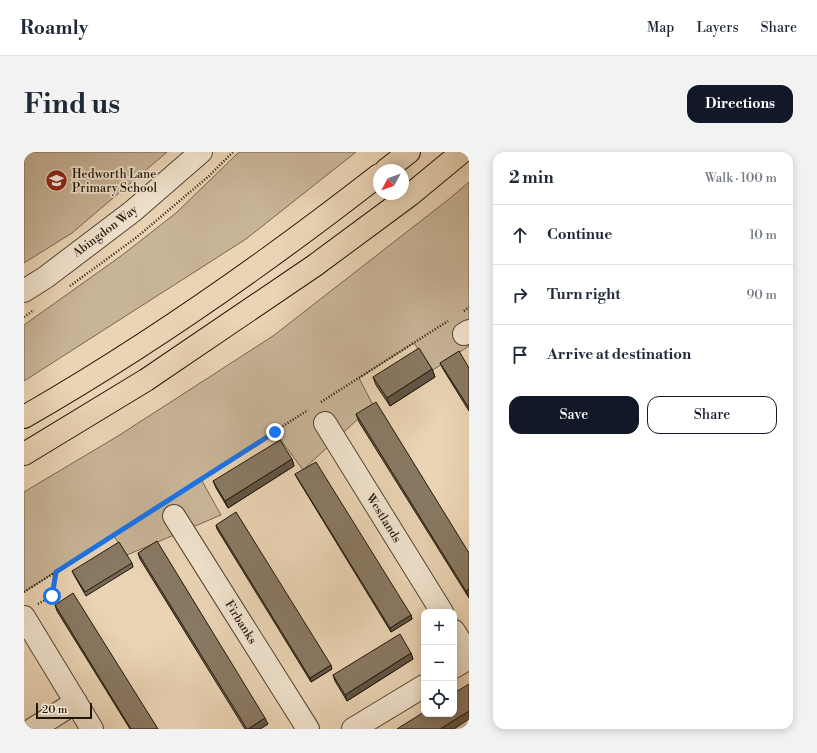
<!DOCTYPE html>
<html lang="en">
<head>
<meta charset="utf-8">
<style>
  :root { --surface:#fff; --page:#f2f2f3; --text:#1f2937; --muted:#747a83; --line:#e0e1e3; --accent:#111827 }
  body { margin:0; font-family:"Libre Bodoni",serif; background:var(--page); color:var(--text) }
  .controls { position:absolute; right:12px; bottom:12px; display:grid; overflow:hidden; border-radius:8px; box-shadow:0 2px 10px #0003 }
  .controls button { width:36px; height:36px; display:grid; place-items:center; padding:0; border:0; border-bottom:1px solid var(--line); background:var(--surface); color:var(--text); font:20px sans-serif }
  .compass { position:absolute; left:349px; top:12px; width:36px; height:36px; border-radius:50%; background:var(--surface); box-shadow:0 2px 10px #0003; rotate:229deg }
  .scale { position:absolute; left:12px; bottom:10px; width:56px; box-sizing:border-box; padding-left:4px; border:2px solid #20170c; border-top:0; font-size:11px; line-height:14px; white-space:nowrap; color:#20170c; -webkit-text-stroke:3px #f1e3ce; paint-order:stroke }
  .stop { position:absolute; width:12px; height:12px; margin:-9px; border:3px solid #1a73e8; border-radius:50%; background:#fff }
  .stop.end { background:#1a73e8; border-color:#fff; box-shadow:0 1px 4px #0008 }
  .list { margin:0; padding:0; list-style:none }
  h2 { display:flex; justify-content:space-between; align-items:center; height:52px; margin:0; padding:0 16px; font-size:17px }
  h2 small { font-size:13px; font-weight:400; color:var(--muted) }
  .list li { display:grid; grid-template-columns:26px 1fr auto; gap:12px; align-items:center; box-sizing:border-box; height:60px; padding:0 16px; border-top:1px solid var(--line) }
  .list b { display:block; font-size:15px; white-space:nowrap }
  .list em { font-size:13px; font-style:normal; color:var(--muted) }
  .actions { display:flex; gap:8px; padding:12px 16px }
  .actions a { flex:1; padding:9px 0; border:1px solid var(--accent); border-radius:12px; text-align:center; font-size:14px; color:var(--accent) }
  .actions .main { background:var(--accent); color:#fff }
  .icon { flex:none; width:22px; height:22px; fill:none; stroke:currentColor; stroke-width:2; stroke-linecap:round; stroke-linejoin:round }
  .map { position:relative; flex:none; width:445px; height:577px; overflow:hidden; border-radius:12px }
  header { display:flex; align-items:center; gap:24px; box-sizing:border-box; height:56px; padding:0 20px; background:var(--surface); border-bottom:1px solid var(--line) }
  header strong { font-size:19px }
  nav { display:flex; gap:22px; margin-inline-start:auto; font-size:14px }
  .intro { display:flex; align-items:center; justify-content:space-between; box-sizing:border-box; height:96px; padding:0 24px }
  h1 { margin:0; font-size:28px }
  .button { padding:10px 18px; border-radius:12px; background:var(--accent); color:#fff; font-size:14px; font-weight:700 }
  main { display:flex; gap:24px; padding:0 24px }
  aside { flex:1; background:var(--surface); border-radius:12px; box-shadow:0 2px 10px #0003 }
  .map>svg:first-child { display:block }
  .green { fill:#c8b497; stroke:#746652 }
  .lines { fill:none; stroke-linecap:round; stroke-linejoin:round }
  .minor-casing { stroke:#524636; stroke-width:24 }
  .tertiary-casing { stroke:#524636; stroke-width:24 }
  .trunk-casing { stroke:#20170c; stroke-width:24 }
  .path { stroke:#20170c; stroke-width:2.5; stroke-dasharray:1 2; stroke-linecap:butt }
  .minor { stroke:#f1e3ce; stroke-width:22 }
  .tertiary { stroke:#f1e3ce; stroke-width:22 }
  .trunk { stroke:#ead4b4; stroke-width:22 }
  .wall { fill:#766855; stroke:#20170c }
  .shaded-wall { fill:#605545; stroke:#20170c }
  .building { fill:#897963; stroke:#20170c }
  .route { stroke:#1a73e8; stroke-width:5 }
  .labels { text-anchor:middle; stroke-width:3.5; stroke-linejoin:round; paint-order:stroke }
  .poi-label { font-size:12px; fill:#20170c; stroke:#f1e3ce; text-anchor:start }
  .street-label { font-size:12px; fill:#20170c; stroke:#f1e3ce }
</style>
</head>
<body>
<header>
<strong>Roamly</strong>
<nav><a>Map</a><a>Layers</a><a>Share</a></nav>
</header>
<div class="intro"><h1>Find us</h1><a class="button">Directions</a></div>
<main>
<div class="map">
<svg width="445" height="577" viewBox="0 0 445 577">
  <rect width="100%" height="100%" fill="#ead4b4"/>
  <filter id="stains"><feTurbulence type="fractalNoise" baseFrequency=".005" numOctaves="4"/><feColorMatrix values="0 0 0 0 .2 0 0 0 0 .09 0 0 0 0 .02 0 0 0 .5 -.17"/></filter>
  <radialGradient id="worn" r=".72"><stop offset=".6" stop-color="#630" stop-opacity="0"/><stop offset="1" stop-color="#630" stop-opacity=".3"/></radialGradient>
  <path class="green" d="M0,0h143l-95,81 -48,30z
    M215,0h117l-110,87 -222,142v-56l97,-69 55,-43z
    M445,30v164l-36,24 -19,-27 -55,35 14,27 -70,65 -28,-38 -74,47 20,36 -94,40 -14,-20 -89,57v-100l94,-56 155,-100 176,-137z"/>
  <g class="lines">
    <defs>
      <path id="minor" d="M440,182l5,-3
        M301,271l117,189
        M150,364l134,213
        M0,465l68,112
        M430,479l15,24
        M430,515l15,-9
        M9,577l43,-27
        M329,577l71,-43"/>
      <path id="tertiary" d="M0,139l22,-14 87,-66 68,-59"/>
      <path id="trunk" d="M362,18l23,-18
        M0,265c124,-71 242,-154 355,-242
        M0,302l122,-74 168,-114 96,-71 52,-43"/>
    </defs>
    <use href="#minor" class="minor-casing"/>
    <use href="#tertiary" class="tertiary-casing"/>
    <use href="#trunk" class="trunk-casing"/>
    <path class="path" d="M46,134l67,-49 72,-61 24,-24
      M440,159l5,-4
      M0,165l10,-7
      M297,250l127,-81
      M150,344l134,-86
      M0,440l131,-83
      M14,452l14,-8 3,-23"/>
    <use href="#minor" class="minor"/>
    <use href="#tertiary" class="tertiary"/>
    <use href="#trunk" class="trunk"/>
  </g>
  <path class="wall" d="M416,211l29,5v43l-26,-42z
    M408,217l3,8 -45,29 -14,-21 -3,-8z
    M332,262l113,139v45l-110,-176z
    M268,307l2,7 -66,42 -12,-20 -3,-7z
    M271,322l116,141 1,4 -21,13 -94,-154z
    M192,373l116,144 -21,13 -94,-153z
    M114,401l130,171 -8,5h-15l-105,-170z
    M108,411l1,4 -47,29 -12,-21 -2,-4z
    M31,453l103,124h-28l-73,-118z
    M387,501l2,6 -66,42 -12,-20 -2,-6z"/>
  <path class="shaded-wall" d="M408,217l3,8 -45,29 -3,-8z
    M268,307l2,7 -66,42 -3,-7z
    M445,437v9l-3,-7z
    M387,463l1,4 -21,13 -1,-4z
    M387,501l2,6 -66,42 -2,-6z
    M307,513l1,4 -21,13 -1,-4z
    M445,559v8l-15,10h-14z
    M241,566l3,6 -8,5h-12z"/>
  <path class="building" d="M395,196l13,21 -45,29 -14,-21z
    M435,199l10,17v40l-29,-45z
    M352,250l93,151v36l-3,2 -110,-177z
    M256,288l12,19 -67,42 -12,-20z
    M292,310l95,153 -21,13 -95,-154z
    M212,360l95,153 -21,13 -94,-153z
    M133,389l108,177 -17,11h-1l-109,-176z
    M95,390l13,21 -47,29 -13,-21z
    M49,441l85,136h-27l-76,-124z
    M376,482l11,19 -66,42 -12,-20z
    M445,532v27l-29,18h-43l27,-17v2h30v-21z"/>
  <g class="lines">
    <path class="route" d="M28,444l4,-24 219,-140"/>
  </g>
  <defs>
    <symbol id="school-disc" viewBox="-11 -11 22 22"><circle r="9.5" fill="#8f2418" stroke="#f1e3ce"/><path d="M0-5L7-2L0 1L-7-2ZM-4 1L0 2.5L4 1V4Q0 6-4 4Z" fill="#fff"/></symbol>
  </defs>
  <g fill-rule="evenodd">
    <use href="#school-disc" x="20" y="16" width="25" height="25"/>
  </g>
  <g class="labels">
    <g class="poi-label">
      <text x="48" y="26">Hedworth Lane<tspan x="48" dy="14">Primary School</tspan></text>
    </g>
    <g class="street-label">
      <text transform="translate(81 79) rotate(-37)" y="4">Abingdon Way</text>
      <text transform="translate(360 366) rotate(58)" y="4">Westlands</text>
      <text transform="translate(217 470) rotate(58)" y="4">Firbanks</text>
    </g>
  </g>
  <rect width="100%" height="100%" filter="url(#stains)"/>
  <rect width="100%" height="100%" fill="url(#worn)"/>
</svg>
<div class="controls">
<button>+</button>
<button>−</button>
<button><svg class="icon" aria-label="locate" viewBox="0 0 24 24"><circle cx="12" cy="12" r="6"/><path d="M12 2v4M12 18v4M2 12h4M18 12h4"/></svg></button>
</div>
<svg class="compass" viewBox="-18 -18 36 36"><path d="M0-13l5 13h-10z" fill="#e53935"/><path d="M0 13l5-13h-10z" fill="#747a83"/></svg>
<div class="scale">20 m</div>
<div class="stop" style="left:28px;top:444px"></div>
<div class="stop end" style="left:251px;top:280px"></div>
</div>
<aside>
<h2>2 min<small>Walk · 100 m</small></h2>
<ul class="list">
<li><svg class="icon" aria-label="ahead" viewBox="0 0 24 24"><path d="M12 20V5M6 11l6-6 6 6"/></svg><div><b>Continue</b></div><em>10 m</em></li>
<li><svg class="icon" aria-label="right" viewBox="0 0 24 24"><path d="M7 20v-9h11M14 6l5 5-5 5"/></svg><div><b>Turn right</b></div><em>90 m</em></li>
<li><svg class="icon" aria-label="arrive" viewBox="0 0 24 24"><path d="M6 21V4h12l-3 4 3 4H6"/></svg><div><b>Arrive at destination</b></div></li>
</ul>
<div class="actions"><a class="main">Save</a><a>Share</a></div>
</aside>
</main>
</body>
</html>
